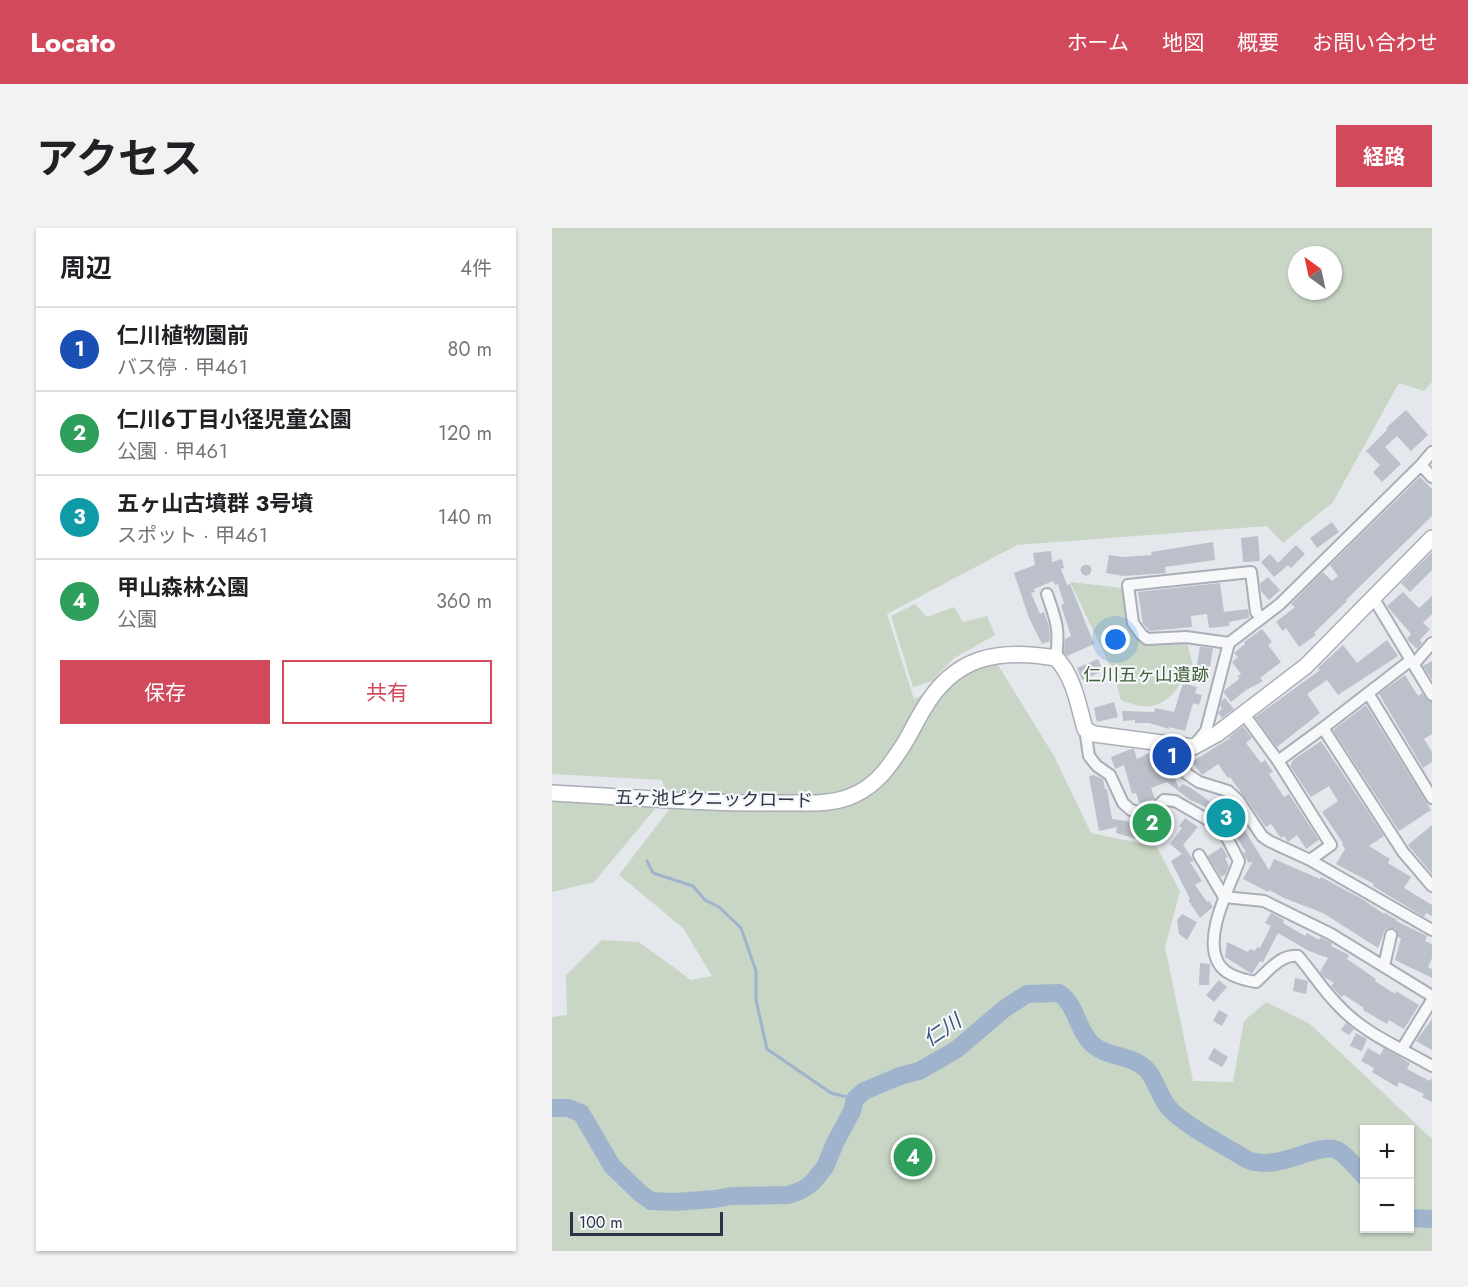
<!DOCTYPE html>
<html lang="ja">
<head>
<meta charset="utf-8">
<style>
  :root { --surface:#fff; --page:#f2f2f2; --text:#202124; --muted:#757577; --line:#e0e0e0; --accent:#d1495b }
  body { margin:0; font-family:Jost,"Noto Sans JP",sans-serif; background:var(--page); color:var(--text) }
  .controls { position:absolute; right:18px; bottom:18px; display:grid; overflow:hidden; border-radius:0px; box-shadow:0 2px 4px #0004 }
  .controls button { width:54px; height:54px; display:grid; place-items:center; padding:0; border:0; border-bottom:2px solid var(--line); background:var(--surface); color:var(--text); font:30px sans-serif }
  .compass { position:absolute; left:736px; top:18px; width:54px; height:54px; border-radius:50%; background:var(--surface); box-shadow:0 2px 4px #0004; rotate:327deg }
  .scale { position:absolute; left:18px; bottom:15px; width:153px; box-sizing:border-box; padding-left:6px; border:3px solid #2b3445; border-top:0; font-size:16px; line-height:21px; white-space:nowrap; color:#2b3445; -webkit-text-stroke:4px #f4f6f9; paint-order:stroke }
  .you { position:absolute; left:564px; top:412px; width:21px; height:21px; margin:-15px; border:4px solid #fff; border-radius:50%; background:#1a73e8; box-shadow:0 0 0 9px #1a73e833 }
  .badge { display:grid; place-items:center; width:39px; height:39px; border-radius:50%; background:var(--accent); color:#fff; font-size:20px; font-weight:700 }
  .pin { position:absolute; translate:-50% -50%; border:3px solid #fff; box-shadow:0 2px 6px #0006 }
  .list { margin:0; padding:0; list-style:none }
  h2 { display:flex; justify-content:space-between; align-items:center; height:78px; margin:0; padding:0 24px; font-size:26px }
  h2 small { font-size:20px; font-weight:400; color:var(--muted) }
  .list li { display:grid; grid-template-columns:39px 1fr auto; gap:18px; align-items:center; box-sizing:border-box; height:84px; padding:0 24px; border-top:2px solid var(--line) }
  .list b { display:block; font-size:22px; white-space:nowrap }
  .list p { margin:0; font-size:20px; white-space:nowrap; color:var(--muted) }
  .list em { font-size:20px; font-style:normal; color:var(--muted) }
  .actions { display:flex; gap:12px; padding:18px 24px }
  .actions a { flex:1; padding:14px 0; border:2px solid var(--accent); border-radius:0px; text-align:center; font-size:21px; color:var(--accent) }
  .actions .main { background:var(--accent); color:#fff }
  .map { position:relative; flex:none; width:880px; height:1023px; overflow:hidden; border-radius:0px }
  header { display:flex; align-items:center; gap:36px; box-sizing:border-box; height:84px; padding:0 30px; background:var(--accent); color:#fff }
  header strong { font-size:28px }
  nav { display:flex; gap:33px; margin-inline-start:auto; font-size:21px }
  .intro { display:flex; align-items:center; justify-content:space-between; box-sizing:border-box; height:144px; padding:0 36px }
  h1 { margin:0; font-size:42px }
  .button { padding:15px 27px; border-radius:0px; background:var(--accent); color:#fff; font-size:21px; font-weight:700 }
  main { display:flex; gap:36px; padding:0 36px }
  aside { flex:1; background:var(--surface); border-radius:0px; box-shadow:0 2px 4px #0004 }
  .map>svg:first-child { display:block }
  .green { fill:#c9d6c5; fill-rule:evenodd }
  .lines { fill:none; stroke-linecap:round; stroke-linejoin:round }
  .stream { stroke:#9fb4cc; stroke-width:3 }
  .river { stroke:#9fb4cc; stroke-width:18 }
  .building { fill:#bbc0ca }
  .street-casing { stroke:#a9aeb7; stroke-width:14 }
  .secondary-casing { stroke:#a9aeb7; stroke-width:18 }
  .street { stroke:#f7f8fa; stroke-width:10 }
  .secondary { stroke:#fff; stroke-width:15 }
  .labels { text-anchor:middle; stroke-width:4.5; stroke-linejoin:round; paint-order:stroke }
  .park-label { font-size:18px; fill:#3f6138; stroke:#f4f6f9 }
  .street-label { font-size:18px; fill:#2b3445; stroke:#f4f6f9 }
  .water-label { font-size:20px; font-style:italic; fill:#34527a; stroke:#f4f6f9 }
</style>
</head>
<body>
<header>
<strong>Locato</strong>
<nav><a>ホーム</a><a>地図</a><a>概要</a><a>お問い合わせ</a></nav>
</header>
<div class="intro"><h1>アクセス</h1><a class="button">経路</a></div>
<main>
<aside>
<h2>周辺<small>4件</small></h2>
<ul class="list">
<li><span class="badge" style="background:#1a4fb4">1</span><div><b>仁川植物園前</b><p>バス停 · 甲４６１</p></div><em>80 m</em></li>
<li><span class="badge" style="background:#2e9e5b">2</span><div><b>仁川6丁目小径児童公園</b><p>公園 · 甲４６１</p></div><em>120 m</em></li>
<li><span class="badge" style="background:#0f9aa8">3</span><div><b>五ヶ山古墳群 3号墳</b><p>スポット · 甲４６１</p></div><em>140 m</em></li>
<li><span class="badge" style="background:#2e9e5b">4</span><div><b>甲山森林公園</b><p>公園</p></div><em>360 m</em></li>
</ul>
<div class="actions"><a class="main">保存</a><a>共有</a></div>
</aside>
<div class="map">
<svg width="880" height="1023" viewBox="0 0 880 1023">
  <rect width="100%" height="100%" fill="#e4e7ec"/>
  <path class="green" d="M0,0h880v154l-8,9 -25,-8 -66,119 -50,41 -16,-17 -250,19 -130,69 27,85 81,-39 59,96 37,77 66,14 23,45 -15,55 28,134 40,1 11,-61 22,-19 44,22 122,115v112h-880v-234l15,-2 -1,-40 36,-35 37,2 52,38 21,-4 -29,-48 -64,-53 51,-67 -8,-28 -110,-6zM745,27h36v36h-36zM812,902h46v98h-46z
    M518,354l52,6 5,35 16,21 44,-2 6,24c-21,31 -32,51 -72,34l-8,-28z
    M363,376l12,13 27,-10 9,15 24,-6 8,19 -41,23 -22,23 -19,6 -22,-71z
    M0,567l108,8 -66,79 -42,10z"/>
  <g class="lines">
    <path class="stream" d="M95,633l6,12 40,13 12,14 14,7 22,21 15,43v29l11,49 64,44 24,6"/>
    <path class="river" d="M0,880h16l13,5 31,53 28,27 11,8 23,1 41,-3 16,-3 57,-1 14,-5 10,-7 13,-16 10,-24 17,-32 3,-12 9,-8 36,-15 19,-5 37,-21 48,-41 23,-15 32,-1c17,11 18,36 32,50 15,15 39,11 54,25 10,8 14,29 24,40 15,17 56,38 77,51 30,15 72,-18 91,-9 8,4 21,19 27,26
      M858,990l22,1"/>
  </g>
  <path class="building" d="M854,182l22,25 -17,16 -14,-15 -12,11 16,17 -19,18 -9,-10 7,-7 -14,-14 21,-21 -1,-2z
    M868,249l12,12v27l-86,84 1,1 -33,32 2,2 -17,12 -13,-19 -3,3 -7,-9 19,-15 -4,-3 32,-32 9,9 6,-5 -8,-11z
    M780,294l7,10 -22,16 -7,-10z
    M706,308l2,25 -17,1 -2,-24z
    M661,314l2,18 -50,7 1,6 -42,3 -18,-3 3,-18 13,2 30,-2 -1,-3z
    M744,317l9,9 -14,14 -3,-3 -14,12 -13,-15 9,-8 8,9z
    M499,323l1,11 10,-3 2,9 -3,1 6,16 3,-1 24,60 -27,12 -3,-3 1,-14 6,-3 -10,-31 3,-1 -6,-20 -3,1 -2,-4 -19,8 1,3 -4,1 9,21 4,-2 5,14 1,15 -8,3 -13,-26 -15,-45 21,-8 -2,-12z
    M880,324v18l-22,22 -9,-9z
    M528.5 342a5.5 5.5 0 1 1 11 0a5.5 5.5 0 1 1-11 0Z
    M716,349l12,13 -11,10 -8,-9 -1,-7z
    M668,355l4,29 24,-3 1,9 -20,4v4l-20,2 -2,-14 -16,2 1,11 -42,4 -7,-7 -5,-32z
    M851,364l16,16 13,-12v18l-9,9 7,6 -10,11 2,3 -5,6 -10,-10 4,-5 -24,-28z
    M710,401l10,13 -4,3 13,17 -21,16 3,3 -17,9 -15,12 -7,-9 1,-3 14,-11 -1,-3 3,-2 -9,-12 6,-5 -4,-4 11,-9 -1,-2z
    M835,412l11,16 -60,39 -11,-15 -20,14 13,19 -43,34 -22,-30 65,-47 -2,-2 25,-23 14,18z
    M648,419l13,1 -4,25 -13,-3z
    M546,431l5,12 -21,9 -5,-12z
    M880,433v19l-9,-14z
    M853,447l13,21 4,-3 6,8 4,1v32l-8,5 8,13v10l-9,6 -44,-74z
    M631,455l14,4 -2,6 7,2 -3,10 -6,-2 -8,28 -16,-4v2l-20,-6h-14v-3l-12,1 -1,-10 32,1 1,-4 19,4z
    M673,470l9,11 -12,9 -4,-5 4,-5 -2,-2 2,-6z
    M562,474l4,15 -21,5 -3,-14z
    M814,477l65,105 -32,21 -66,-101z
    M691,498l9,12 -6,5 15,20 4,-3 8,12 -4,2 15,23 5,-3 30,46 -13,9 -9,-14 -9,7 -4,-6 -3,2 -10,-14 -5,3 -36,-50 -2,1 -10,-14 -16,11 -10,-13 38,-24 -1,-1z
    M769,513l63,95 -15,10 21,13 -2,4 23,14 -7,11 28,17v11l-6,-3 -2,4 -51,-31 1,-2 -38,-20 9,-15 -3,-5 1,-1 -21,-31 16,-11 -9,-15 -18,11 -21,-31 3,-6z
    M579,521h3l3,10 12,-6 1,3 14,-3 15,35 3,-4 9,4 31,22 -2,3 -30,-13 -23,-18 -16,6 4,11 -3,2 -12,4 -4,-12 -4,1 -8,-29 -9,4 -4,-12z
    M541,547l10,4 2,10h2l5,30 21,3 24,11 -4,9 -12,-4 -1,2 -24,-7 1,-6 -18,4 -10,-55z
    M633,590l13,9 -15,18 11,16 -4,1 12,19 -7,4 12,17 2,-1 4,6 -13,11 -12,-18 2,-1 -19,-38 11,-7 -12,-10 12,-16 -3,-2z
    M880,597v49l-24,-29z
    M692,601l25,41 5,-11 46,20 1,-2 41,22 22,15 1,-1 12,7 -1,1 31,15 -2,5 7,3v14l-4,9 4,2v9l-37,-18 6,-22 -3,-1 -2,-8 -7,-1 -4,2 -7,18 -55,-35 -39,-15 -15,-8 -1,2 -25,-13 10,-18 -4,2 -6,-10 3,-1 -11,-17z
    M670,619l6,10 -3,1 4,8 -3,8 -5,3 -13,-21z
    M719,685l13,7 -1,3 22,13 2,-3 12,7 1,-3 12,6 -1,3 18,9 -2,4 29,20 -1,2 20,13 1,-3 23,14 -15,24 -15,-9 -2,4 -24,-14 1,-2 -20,-13 -3,2 -10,-11 3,-3 -10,-6 -4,-5 8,-14 -19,-7 -31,-18 -15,29 -3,-1 -8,13 -27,-17 2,-15 21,10 2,-3 5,2 2,-4 3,1 11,-22 -6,-3z
    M630,686l15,8 -10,18 -8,-6 -2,-14z
    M648,735l10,1 -1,21h-10z
    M743,750l13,3 -2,13 -13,-3z
    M667,752l8,7 -13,15 -8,-7z
    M667,782l9,5 -6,11 -9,-5z
    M880,791v31l-16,-9z
    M794,795l8,6 -5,6 -8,-5z
    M804,805l11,6 -5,12 -12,-5z
    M662,820l14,9 -6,10 -14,-8z
    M816,820l12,7 4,-7 26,15 -3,6 23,12 2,-3v24l-10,-5 2,-3 -25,-12 -2,5 -25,-15 2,-4 -13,-7z"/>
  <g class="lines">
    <defs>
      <path id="street" d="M869,237l11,-13
        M495,366c9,26 13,35 9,64
        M822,371l58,96
        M677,415l-43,-6 -39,2 -6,-5 -8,-11 -5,-38 123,-13 5,40 6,6
        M859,432l-88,68 80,124 29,34
        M862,436l18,-21
        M816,465l64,105
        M692,486l34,47 53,84 -21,15
        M533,501l4,27 8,10 13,9 13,28 8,7 11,3 10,-1 12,-12 11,1 47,27 17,33c-9,26 -37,76 -20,103 7,12 25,16 37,18 12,-11 25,-28 42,-26 14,16 25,34 39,48 26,29 62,43 95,62
        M645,514l9,-11 23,-88 51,-39 141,-139 11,12
        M621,516l14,30 12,8 29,9 10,9 24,36 7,5 41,19 122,70
        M726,533l45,-33
        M647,627l25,42 40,4 67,33 101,62
        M832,738l7,-31
        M850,821l30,-49"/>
      <path id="secondary" d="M0,565c77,4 155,11 232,10 23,0 51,2 72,-9 21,-10 32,-26 44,-44 9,-13 15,-27 23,-40 31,-54 75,-62 133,-52 18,19 22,46 29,71l9,5 99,13 24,-13 89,-68 126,-128"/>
    </defs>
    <use href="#street" class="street-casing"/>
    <use href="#secondary" class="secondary-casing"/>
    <use href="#street" class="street"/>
    <use href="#secondary" class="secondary"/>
  </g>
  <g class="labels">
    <g class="park-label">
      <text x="594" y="453">仁川五ヶ山遺跡</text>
    </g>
    <g class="street-label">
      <text transform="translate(162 571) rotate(1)" y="6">五ヶ池ピクニックロード</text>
    </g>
    <g class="water-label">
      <text transform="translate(390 802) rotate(-34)" y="7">仁川</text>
    </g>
  </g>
</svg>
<div class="controls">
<button>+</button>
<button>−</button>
</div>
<svg class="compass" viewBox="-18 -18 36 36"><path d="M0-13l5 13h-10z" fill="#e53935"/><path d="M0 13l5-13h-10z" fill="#757577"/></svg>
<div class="scale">100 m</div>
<div class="you"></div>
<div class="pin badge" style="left:620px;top:528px;background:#1a4fb4">1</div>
<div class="pin badge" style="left:600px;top:595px;background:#2e9e5b">2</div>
<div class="pin badge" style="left:674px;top:590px;background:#0f9aa8">3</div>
<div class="pin badge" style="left:361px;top:929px;background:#2e9e5b">4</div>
</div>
</main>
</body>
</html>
